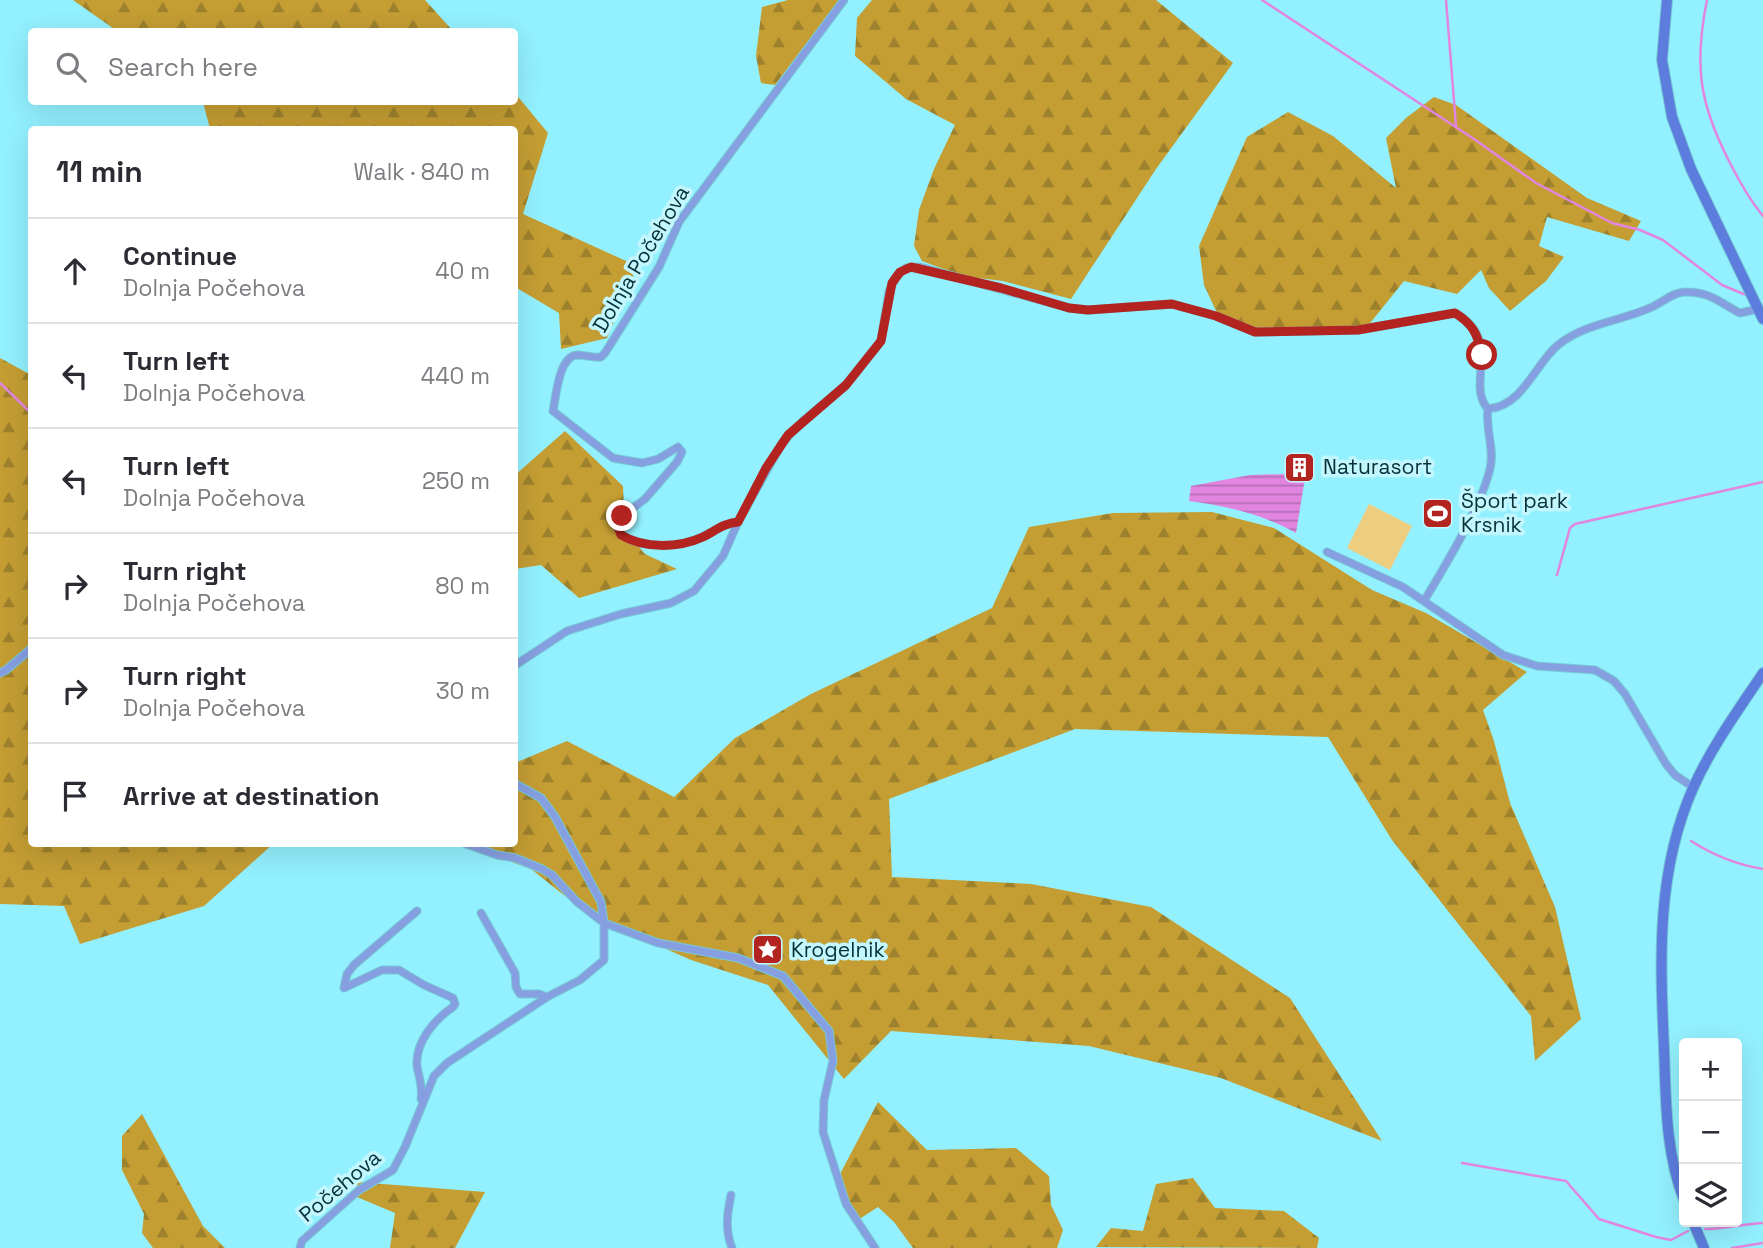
<!DOCTYPE html>
<html lang="en">
<head>
<meta charset="utf-8">
<style>
  :root { --surface:#fff; --page:#f7f7f7; --text:#2b2b33; --muted:#7c7c81; --line:#e1e1e2 }
  body { margin:0; font-family:"Space Grotesk",sans-serif; background:var(--page); color:var(--text) }
  .controls { position:absolute; right:21px; bottom:21px; display:grid; overflow:hidden; border-radius:7px; box-shadow:0 7px 28px #0002 }
  .controls button { width:63px; height:63px; display:grid; place-items:center; padding:0; border:0; border-bottom:2px solid var(--line); background:var(--surface); color:var(--text); font:35px sans-serif }
  .stop { position:absolute; width:21px; height:21px; margin:-16px; border:5px solid #b32420; border-radius:50%; background:#fff }
  .stop.end { background:#b32420; border-color:#fff; box-shadow:0 2px 7px #0008 }
  .list { margin:0; padding:0; list-style:none }
  h2 { display:flex; justify-content:space-between; align-items:center; height:91px; margin:0; padding:0 28px; font-size:30px }
  h2 small { font-size:23px; font-weight:400; color:var(--muted) }
  .list li { display:grid; grid-template-columns:46px 1fr auto; gap:21px; align-items:center; box-sizing:border-box; height:105px; padding:0 28px; border-top:2px solid var(--line) }
  .list b { display:block; font-size:26px; white-space:nowrap }
  .list p { margin:0; font-size:23px; white-space:nowrap; color:var(--muted) }
  .list em { font-size:23px; font-style:normal; color:var(--muted) }
  .icon { flex:none; width:38px; height:38px; fill:none; stroke:currentColor; stroke-width:2; stroke-linecap:round; stroke-linejoin:round }
  .map { position:relative; flex:none; width:1763px; height:1248px; overflow:hidden }
  .search { position:absolute; background:var(--surface); box-shadow:0 7px 28px #0002; left:28px; top:28px; width:490px; height:77px; display:flex; align-items:center; gap:18px; box-sizing:border-box; padding:0 24px; border-radius:7px; color:var(--muted); font-size:26px }
  .panel { position:absolute; background:var(--surface); box-shadow:0 7px 28px #0002; left:28px; top:126px; width:490px; height:721px; border-radius:7px }
  .map>svg:first-child { display:block }
  .forest { fill:url(#forest-firs) }
  .garden { fill:#edcd7e }
  .water { fill:url(#water-rules) }
  .lines { fill:none; stroke-linecap:round; stroke-linejoin:round }
  .stream { stroke:#e185e0; stroke-width:2.5 }
  .street-casing { stroke:#77cad6; stroke-width:9 }
  .secondary-casing { stroke:#77cad6; stroke-width:12 }
  .street { stroke:#869fe0; stroke-width:7 }
  .secondary { stroke:#5c7ddd; stroke-width:10 }
  .route { stroke:#b32420; stroke-width:9 }
  .labels { text-anchor:middle; stroke-width:7; stroke-linejoin:round; paint-order:stroke }
  .street-label { font-size:21px; fill:#073137; stroke:#c3f7ff }
  .poi-label { font-size:21px; fill:#073137; stroke:#c3f7ff; text-anchor:start }
</style>
</head>
<body>
<div class="map">
<svg width="1763" height="1248" viewBox="0 0 1763 1248">
  <defs>
    <pattern id="forest-firs" width="22" height="20" patternUnits="userSpaceOnUse" patternTransform="scale(1.75)"><rect width="22" height="20" fill="#c49d33"/><path d="M5 1l3.5 6h-7zM16 11l3.5 6h-7z" fill="#9d812c"/></pattern>
    <pattern id="water-rules" width="6" height="5" patternUnits="userSpaceOnUse" patternTransform="scale(1.75)"><rect width="6" height="5" fill="#e185e0"/><path d="M0 2.5h6" fill="none" stroke="#b46db6"/></pattern>
  </defs>
  <rect width="100%" height="100%" fill="#93f0fe"/>
  <path class="forest" d="M73,0h352l28,31h-336z
    M788,0h51l-64,85 -14,-2 -5,-27 6,-49z
    M872,0h284l77,63 -77,106 -85,130 -68,-18 -41,-5 -40,-15 -8,-15 5,-36 15,-41 21,-44 -49,-26 -51,-43 2,-38z
    M515,93l33,40 -25,81 114,52 -30,72 -46,11 -2,-36 -44,-26 -1,-157 -304,-1 -7,-27h311z
    M1434,97l22,8 131,93 54,23 -12,20 -82,-24 -8,29 25,11 -18,24 -36,30 -21,-23 -8,-18 -24,24 -53,-13 -37,46 -111,2 -39,-16 -13,-28 -5,-39 48,-109 41,-25 45,24 63,52 -10,-50 20,-20z
    M0,358l31,17 1,469h241l-69,62 -124,38 -16,-38 -64,-2z
    M565,431l58,55 2,45 20,23 32,15 -98,29 -38,-33 -26,4 -1,-93z
    M1212,512l62,16 98,62 54,23 101,59 -44,38 11,31 16,62 45,104 26,112 -46,42 -4,-45 -139,-176 -64,-103 -253,-8 -186,70 3,78 139,7 120,23 139,91 92,143 -161,-63 -132,-32 -198,-15 -47,48 -76,-94 -77,-25 -102,-45 -58,-46 -69,-25h52l1,-81 52,-22 107,56 61,-59 76,-44 181,-86 37,-81 84,-14z
    M878,1102l49,48 89,-2 33,28 2,29 12,25 -6,18h-144l-19,-26 -16,-15 -20,13 -11,-22 -7,-24z
    M142,1114l61,112 22,22h-72l-11,-15 2,-19 -22,-44v-34z
    M1193,1178l22,30 69,3 35,27 -2,10 -221,-1 15,-19 32,3 13,-47z
    M357,1182l128,10 -30,56h-65l5,-35 -38,-16z"/>
  <path class="garden" d="M1369,504l43,22 -22,44 -43,-22z"/>
  <path class="water" d="M1285,474l20,4 -9,55c-34,-19 -69,-27 -107,-32l2,-15 59,-11z"/>
  <g class="lines">
    <path class="stream" d="M1262,0l212,139 62,44 76,40 28,7 23,10 59,45 24,10
      M1446,0l10,126
      M1707,0c-13,64 -8,103 22,161 10,20 20,38 34,55
      M0,383l32,31
      M1557,575l13,-47 5,-4 188,-42
      M1691,841c22,14 47,24 72,28
      M1462,1163l104,18 33,38 57,18 15,3 17,-9
      M1705,1229c20,0 38,-5 58,-6
      M1732,1248l31,-5"/>
    <defs>
      <path id="street" d="M1488,409c35,-3 47,-45 70,-64 27,-22 64,-24 94,-38 11,-5 23,-16 34,-15 25,0 34,11 54,21l18,-4
        M738,522c-14,1 -23,9 -36,15 -23,11 -58,12 -80,-2l-4,-8 4,-11 23,-17 32,-37 5,-10 -4,-5 -20,12 -16,4 -29,-5 -60,-47c3,-15 6,-55 24,-56 8,0 16,3 24,2l4,-4 54,-86 20,-45 165,-222
        M1327,552l76,35 100,68 34,11 58,4 19,11 11,13 41,70 9,11 18,12
        M514,666l53,-35 54,-17 50,-11 23,-12 29,-35 15,-34 44,-79 21,-22 43,-36 35,-44 8,-50 7,-14 10,-9 14,-1 149,41 19,2 84,-6 44,12 39,16 103,-2 97,-17c49,28 10,71 33,96 -3,20 7,40 2,60 -9,38 -45,97 -66,132
        M0,673l6,-3 26,-22
        M466,844l31,11 18,3 27,11 10,6 25,27 27,21 54,20 80,15 45,18 46,55 4,30 -9,39 -1,32 23,72 29,44
        M417,911l-63,54 -7,9 -3,14 38,-18h17l25,15 29,13 2,6 -2,3c-18,12 -38,35 -36,59 2,11 6,22 4,33
        M481,913l34,60 1,14 4,7h19l8,3
        M731,1195c-4,19 -6,35 1,53
        M300,1248l2,-7 57,-51 34,-20 12,-23 29,-71 13,-13 100,-66 33,-17 24,-20v-37l-3,-21 -46,-85 -14,-19 -27,-15"/>
      <path id="secondary" d="M1667,0l-5,60 10,57 19,52 72,150
        M1684,1200c-19,-49 -18,-101 -20,-152 -4,-90 -8,-178 30,-262 18,-40 45,-77 69,-113
        M1693,1222l11,26"/>
    </defs>
    <use href="#street" class="street-casing"/>
    <use href="#secondary" class="secondary-casing"/>
    <use href="#street" class="street"/>
    <use href="#secondary" class="secondary"/>
  </g>
  <g class="lines">
    <path class="route" d="M622,516l-4,11 3,8c23,14 58,13 82,2 12,-6 21,-14 35,-15l28,-54 22,-33 58,-50 35,-44 11,-58 8,-11 11,-5 90,21 68,20 19,2 84,-6 44,12 39,16 103,-2 97,-17c18,11 23,22 27,42"/>
  </g>
  <defs>
    <symbol id="building-square" viewBox="-11 -11 22 22"><rect x="-9" y="-9" width="18" height="18" rx="4" fill="#b32420" stroke="#c3f7ff"/><path d="M-4-6H4V6H1V3H-1V6H-4ZM-2.5-4.3h1.7v1.8h-1.7ZM.8-4.3h1.7v1.8H.8ZM-2.5-1h1.7V.8h-1.7ZM.8-1h1.7V.8H.8Z" fill="#fff"/></symbol>
    <symbol id="stadium-square" viewBox="-11 -11 22 22"><rect x="-9" y="-9" width="18" height="18" rx="4" fill="#b32420" stroke="#c3f7ff"/><path d="M0-5a6.5 5 0 1 0 0 10a6.5 5 0 1 0 0-10ZM-3.5-1.8h7v3.6h-7Z" fill="#fff"/></symbol>
    <symbol id="sight-square" viewBox="-11 -11 22 22"><rect x="-9" y="-9" width="18" height="18" rx="4" fill="#b32420" stroke="#c3f7ff"/><path d="M0-6L1.8-2.2L6-1.7L2.9 1.2L3.7 5.4L0 3.3L-3.7 5.4L-2.9 1.2L-6-1.7L-1.8-2.2Z" fill="#fff"/></symbol>
  </defs>
  <g fill-rule="evenodd">
    <use href="#building-square" x="1282" y="450" width="35" height="35"/>
    <use href="#stadium-square" x="1420" y="496" width="35" height="35"/>
    <use href="#sight-square" x="750" y="932" width="35" height="35"/>
  </g>
  <g class="labels">
    <g class="street-label">
      <text transform="translate(641 259) rotate(-59)" y="7">Dolnja Počehova</text>
      <text transform="translate(340 1186) rotate(-40)" y="7">Počehova</text>
    </g>
    <g class="poi-label">
      <text x="1323" y="474">Naturasort</text>
      <text x="1461" y="508">Šport park<tspan x="1461" dy="24">Krsnik</tspan></text>
      <text x="791" y="957">Krogelnik</text>
    </g>
  </g>
</svg>
<div class="controls">
<button>+</button>
<button>−</button>
<button><svg class="icon" aria-label="layers" viewBox="0 0 24 24"><path d="M12 4l9 5-9 5-9-5zM3 14l9 5 9-5"/></svg></button>
</div>
<div class="stop" style="left:1482px;top:355px"></div>
<div class="stop end" style="left:622px;top:516px"></div>
<div class="search"><svg class="icon" aria-label="search" viewBox="0 0 24 24"><circle cx="10" cy="10" r="6"/><path d="M15 15l6 6"/></svg>Search here</div>
<section class="panel">
<h2>11 min<small>Walk · 840 m</small></h2>
<ul class="list">
<li><svg class="icon" aria-label="ahead" viewBox="0 0 24 24"><path d="M12 20V5M6 11l6-6 6 6"/></svg><div><b>Continue</b><p>Dolnja Počehova</p></div><em>40 m</em></li>
<li><svg class="icon" aria-label="left" viewBox="0 0 24 24"><path d="M17 20v-9H6M10 6l-5 5 5 5"/></svg><div><b>Turn left</b><p>Dolnja Počehova</p></div><em>440 m</em></li>
<li><svg class="icon" aria-label="left" viewBox="0 0 24 24"><path d="M17 20v-9H6M10 6l-5 5 5 5"/></svg><div><b>Turn left</b><p>Dolnja Počehova</p></div><em>250 m</em></li>
<li><svg class="icon" aria-label="right" viewBox="0 0 24 24"><path d="M7 20v-9h11M14 6l5 5-5 5"/></svg><div><b>Turn right</b><p>Dolnja Počehova</p></div><em>80 m</em></li>
<li><svg class="icon" aria-label="right" viewBox="0 0 24 24"><path d="M7 20v-9h11M14 6l5 5-5 5"/></svg><div><b>Turn right</b><p>Dolnja Počehova</p></div><em>30 m</em></li>
<li><svg class="icon" aria-label="arrive" viewBox="0 0 24 24"><path d="M6 21V4h12l-3 4 3 4H6"/></svg><div><b>Arrive at destination</b></div></li>
</ul>
</section>
</div>
</body>
</html>
